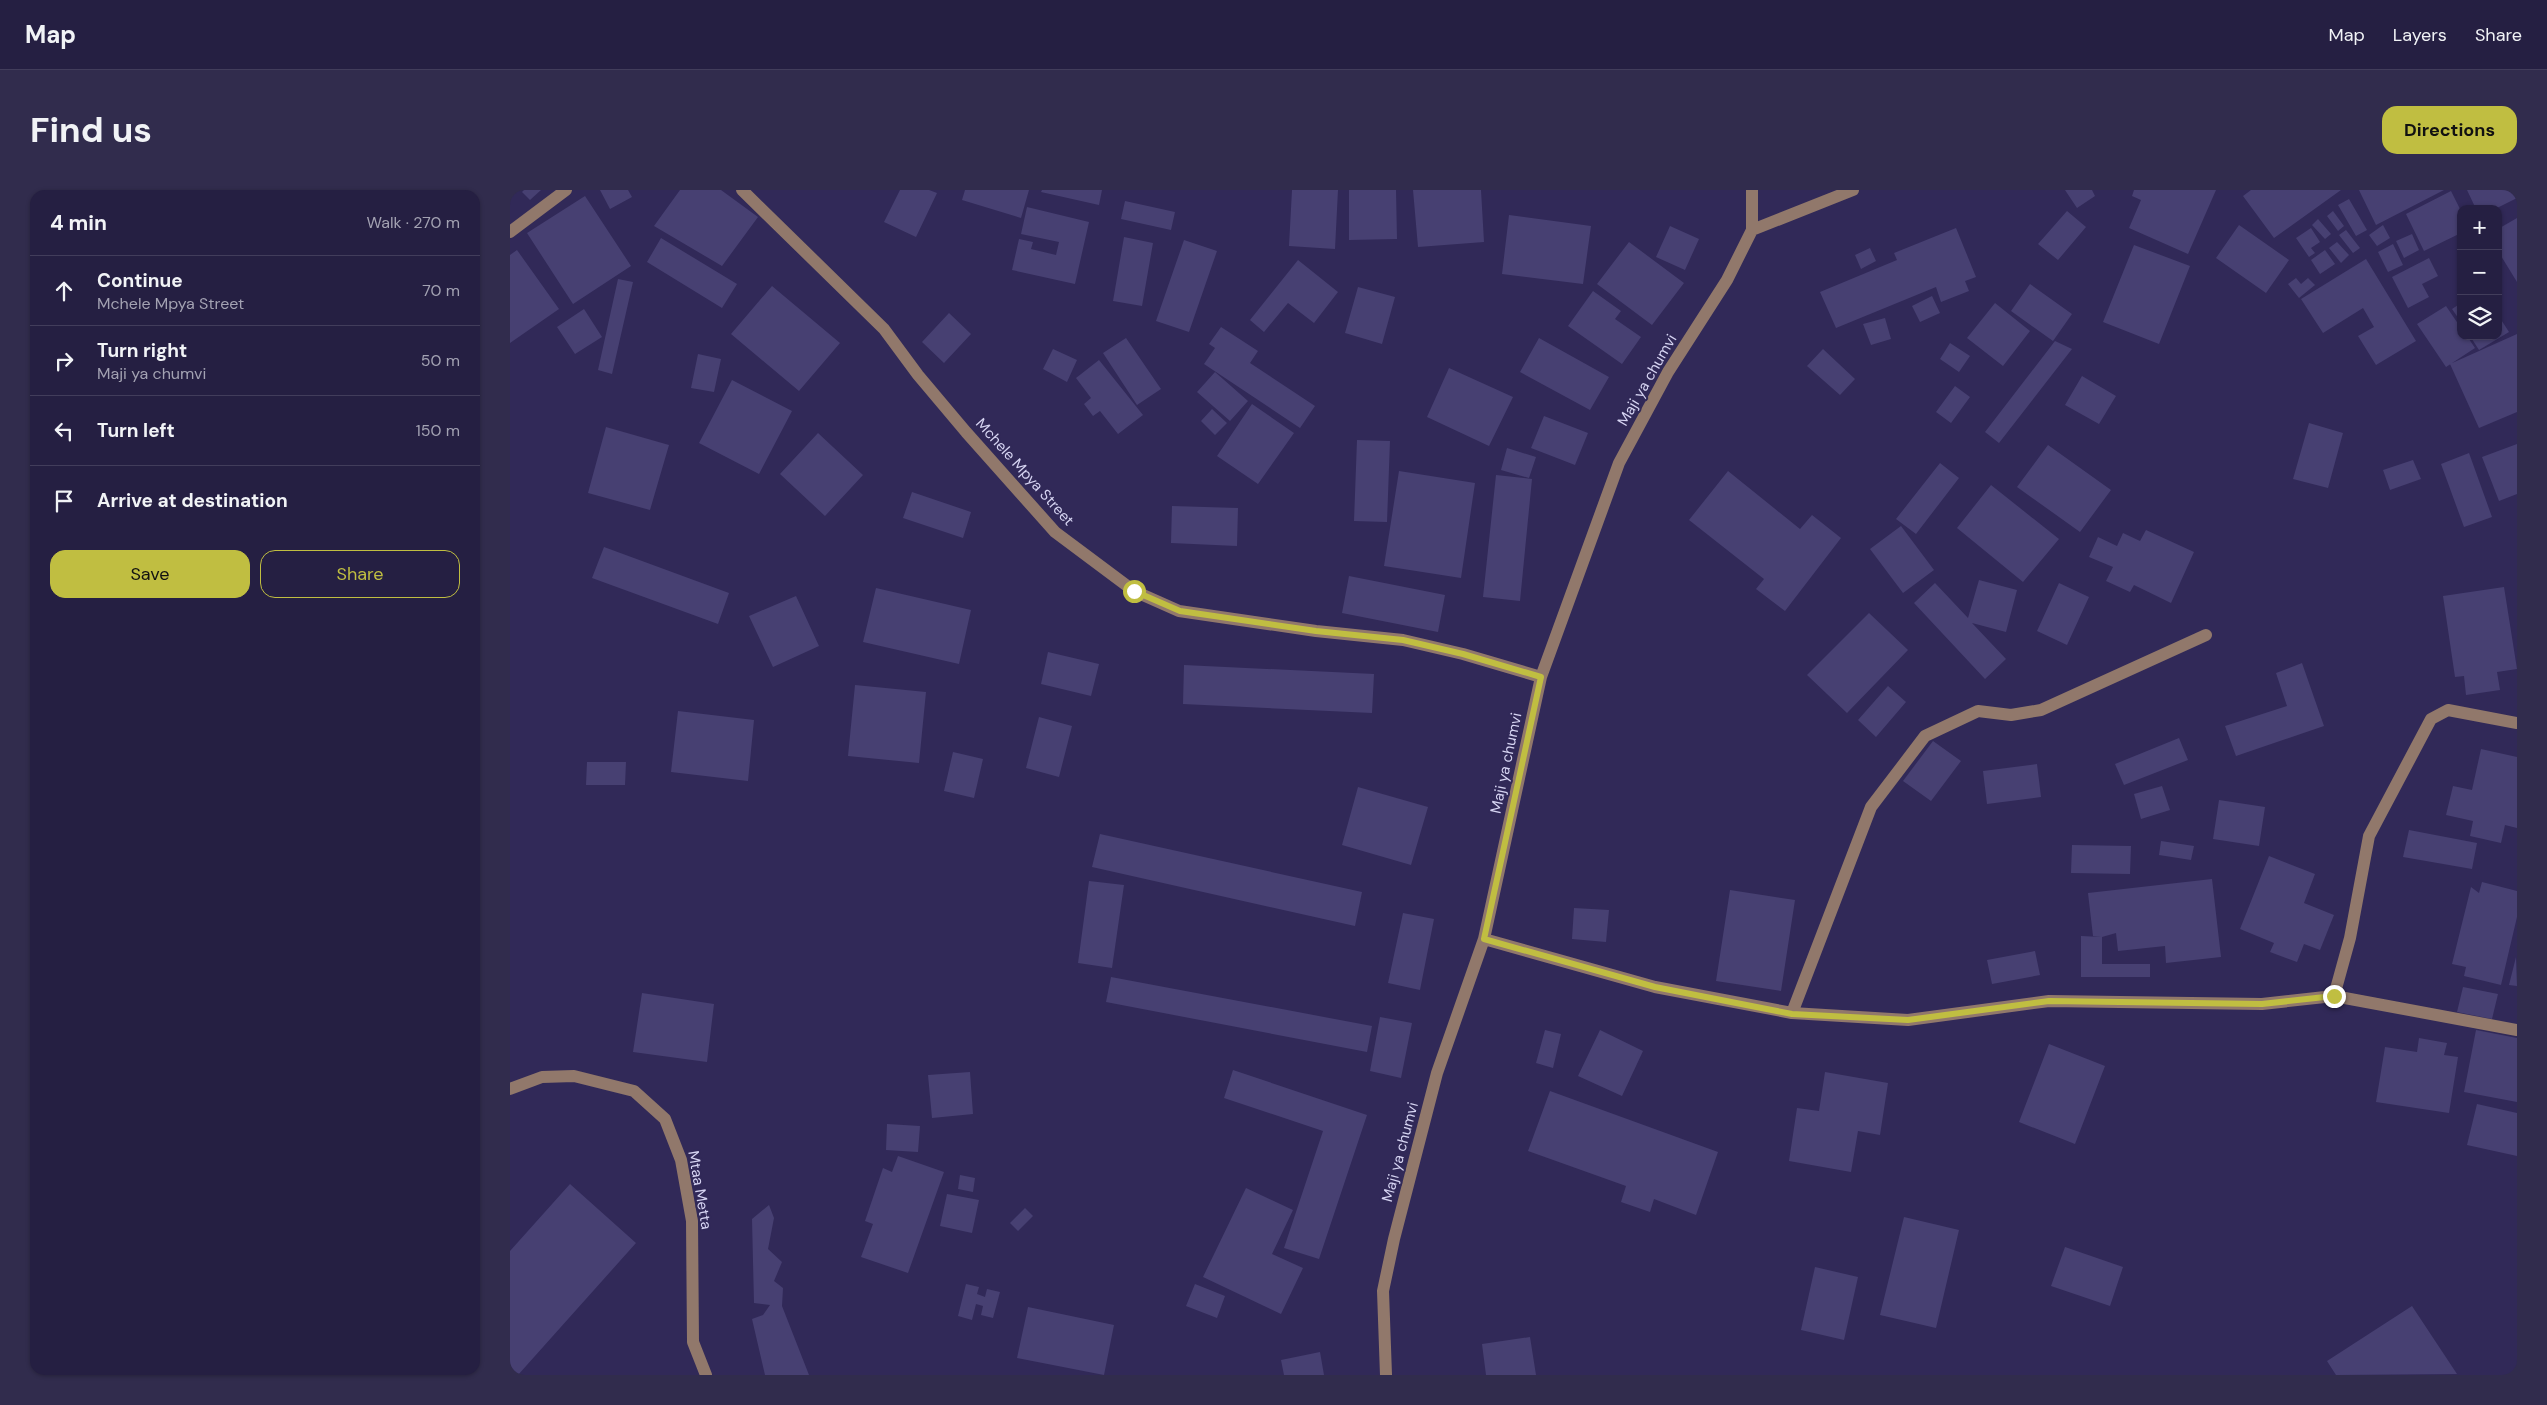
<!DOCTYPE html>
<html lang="en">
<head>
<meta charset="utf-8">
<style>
  :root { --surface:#251f42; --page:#312c4d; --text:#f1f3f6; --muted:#a3a2b2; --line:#423d5b; --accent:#c0be41 }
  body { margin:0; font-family:"DM Sans",sans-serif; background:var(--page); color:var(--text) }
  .controls { position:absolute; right:15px; top:15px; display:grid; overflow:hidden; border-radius:10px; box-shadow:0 1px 4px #0004 }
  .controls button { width:45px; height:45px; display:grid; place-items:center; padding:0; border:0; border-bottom:1px solid var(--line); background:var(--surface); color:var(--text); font:25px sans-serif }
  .stop { position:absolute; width:15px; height:15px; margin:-11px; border:4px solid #c0be41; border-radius:50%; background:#fff }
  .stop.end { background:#c0be41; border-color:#fff; box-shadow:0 1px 5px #0008 }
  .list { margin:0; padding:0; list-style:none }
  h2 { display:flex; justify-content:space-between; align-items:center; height:65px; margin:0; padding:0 20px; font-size:21px }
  h2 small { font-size:16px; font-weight:400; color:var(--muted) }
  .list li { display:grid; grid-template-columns:32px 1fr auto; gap:15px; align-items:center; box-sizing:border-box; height:70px; padding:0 20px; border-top:1px solid var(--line) }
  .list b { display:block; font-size:19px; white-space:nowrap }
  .list p { margin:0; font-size:16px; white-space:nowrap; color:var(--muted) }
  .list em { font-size:16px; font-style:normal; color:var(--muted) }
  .actions { display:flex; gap:10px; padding:15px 20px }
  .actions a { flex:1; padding:11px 0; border:1px solid var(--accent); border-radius:15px; text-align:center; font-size:18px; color:var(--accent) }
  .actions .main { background:var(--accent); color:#111 }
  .icon { flex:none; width:28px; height:28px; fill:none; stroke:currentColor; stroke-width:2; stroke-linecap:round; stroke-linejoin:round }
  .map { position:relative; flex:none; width:2007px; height:1185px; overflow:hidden; border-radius:15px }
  header { display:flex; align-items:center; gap:30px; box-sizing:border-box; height:70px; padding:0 25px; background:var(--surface); border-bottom:1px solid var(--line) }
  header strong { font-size:24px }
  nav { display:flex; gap:28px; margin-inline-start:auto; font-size:18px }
  .intro { display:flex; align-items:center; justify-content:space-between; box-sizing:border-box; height:120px; padding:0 30px }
  h1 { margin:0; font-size:35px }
  .button { padding:12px 22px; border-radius:15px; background:var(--accent); color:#111; font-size:18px; font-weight:700 }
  main { display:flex; gap:30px; padding:0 30px }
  aside { flex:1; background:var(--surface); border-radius:15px; box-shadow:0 1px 4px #0004 }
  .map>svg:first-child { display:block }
  .building { fill:#474072 }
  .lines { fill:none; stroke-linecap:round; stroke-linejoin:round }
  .minor { stroke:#91786b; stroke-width:12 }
  .route { stroke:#c0be41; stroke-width:6 }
  .labels { text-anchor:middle; stroke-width:4; stroke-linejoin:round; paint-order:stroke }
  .street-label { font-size:15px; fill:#d6d4f2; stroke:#312958 }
</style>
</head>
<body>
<header>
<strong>Map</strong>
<nav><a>Map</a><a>Layers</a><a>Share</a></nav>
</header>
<div class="intro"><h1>Find us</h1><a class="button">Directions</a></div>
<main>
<aside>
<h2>4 min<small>Walk · 270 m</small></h2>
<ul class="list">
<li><svg class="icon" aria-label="ahead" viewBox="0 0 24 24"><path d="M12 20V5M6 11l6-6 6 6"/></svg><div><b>Continue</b><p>Mchele Mpya Street</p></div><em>70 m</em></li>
<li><svg class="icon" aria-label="right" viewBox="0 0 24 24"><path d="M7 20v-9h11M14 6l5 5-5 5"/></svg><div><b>Turn right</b><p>Maji ya chumvi</p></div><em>50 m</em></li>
<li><svg class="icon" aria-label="left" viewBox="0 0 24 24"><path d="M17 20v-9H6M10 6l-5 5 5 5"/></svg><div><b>Turn left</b></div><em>150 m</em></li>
<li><svg class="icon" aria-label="arrive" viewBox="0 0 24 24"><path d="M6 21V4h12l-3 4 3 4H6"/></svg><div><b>Arrive at destination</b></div></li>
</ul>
<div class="actions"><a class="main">Save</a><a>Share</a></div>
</aside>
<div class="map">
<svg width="2007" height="1185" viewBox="0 0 2007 1185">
  <rect width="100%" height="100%" fill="#312958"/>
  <path class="building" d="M14,0h17l-11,10 -8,-8z
    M90,0h28l4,7 -22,12z
    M170,0h41l37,27 -36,49 -68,-40z
    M390,0h29l8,3 -21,44 -32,-15z
    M455,0h64l-8,28 -59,-18z
    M532,0h60l-3,15 -58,-13z
    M782,0h46l-3,59 -46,-3z
    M839,0h47l1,49 -48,1z
    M903,0h68l3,52 -66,5z
    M1555,0h27l3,6 -18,12z
    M1624,0h82l-28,64 -59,-26 12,-28 -9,-4z
    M1741,0h90l-67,48 -31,-42z
    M1849,0h85l-68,35z
    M1957,0h50v8l-22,11h-19z
    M1941,1l10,20v22l-37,18 -18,-37z
    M75,6l46,70 -58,38 -46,-71z
    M1839,9l18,31 -11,6 -18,-31z
    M615,11l50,11 -4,18 -50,-11z
    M517,17l62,15 -14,62 -63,-14 7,-31 14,3 -2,7 25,6 3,-13 -38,-8z
    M1557,21l19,16 -28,33 -20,-16z
    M1823,21l11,15 -6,5 -11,-15z
    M999,25l82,11 -8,58 -81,-10z
    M2007,28v64l-19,-31v-22z
    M1808,29l13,15 -6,5 -13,-14z
    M1729,35l50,35 -23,33 -50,-35z
    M1873,35l7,13 -13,8 -8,-11z
    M1160,36l29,13 -14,31 -29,-13z
    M1446,38l20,49 -11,4 4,10 -28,11 -5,-15 -100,41 -16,-36 77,-32 -3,-7z
    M1801,38l9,14 -9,6 4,5 -6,4 -13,-19z
    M1836,40l14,18 -7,5 -14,-18z
    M1902,44l7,16 -15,8 -8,-17z
    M614,47l29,6 -11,63 -29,-5z
    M151,48l76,46 -15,24 -75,-46z
    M674,50l33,11 -28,81 -33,-11z
    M1119,52l55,41 -32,42 -55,-41z
    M1827,52l12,13 -8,8 -12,-15z
    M1883,54l10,21 -15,7 -10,-20z
    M1624,55l56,21 -31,78 -56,-22z
    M1360,58l6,13 -15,8 -6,-14z
    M7,60l42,59 -49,34v-88z
    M1815,60l10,14 -15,10 -9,-14z
    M1919,68l9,18 -16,8 7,13 -21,11 -16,-31z
    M1856,69l50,82 -40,24 -18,-29 16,-9 -11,-19 -40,25 -22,-34z
    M788,70l40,32 -24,31 -26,-20 -24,29 -14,-12z
    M1786,88l5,6 7,-6 7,7 -16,13 -11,-14z
    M108,89l15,3 -21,92 -14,-4z
    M1520,94l42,30 -19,27 -42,-30z
    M262,96l68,57 -41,48 -68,-57z
    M848,97l37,10 -13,47 -37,-11z
    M1083,101l28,20 -6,8 26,18 -19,27 -54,-38z
    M1422,106l8,17 -20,9 -8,-16z
    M1485,113l35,28 -27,35 -36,-28z
    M1951,113v19l-9,-13z
    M1936,116l15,22v8h6l8,12 -29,19 -29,-43z
    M74,119l18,28 -27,17 -18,-27z
    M439,123l22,21 -27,29 -22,-21z
    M1988,125l11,17 -30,18 -9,-14h28z
    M1375,128l6,21 -20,6 -8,-21z
    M711,137l37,24 -8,12 65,43 -15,22 -96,-64 11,-16 -6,-4z
    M2007,144v78l-38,16 -29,-64z
    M616,148l35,51 -24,16 -34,-52z
    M1029,148l70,39 -19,33 -70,-38z
    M1545,151l17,8 -73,94 -14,-11z
    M1440,153l20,13 -11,16 -19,-13z
    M543,159l24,11 -10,22 -24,-13z
    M1313,159l32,30 -15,16 -33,-29z
    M188,164l23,5 -7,33 -23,-4z
    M589,170l44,55 -25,19 -18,-23 -7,5 -9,-12 7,-6 -15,-20z
    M939,178l64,29 -24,49 -62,-29z
    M705,182l33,29 -18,20 -33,-29z
    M1572,186l34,20 -17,28 -34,-19z
    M222,190l60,31 -33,63 -60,-31z
    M1445,196l15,11 -19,26 -15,-11z
    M742,214l42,29 -36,51 -41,-28z
    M702,219l15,14 -12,12 -14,-14z
    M1034,226l44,17 -13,32 -44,-17z
    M1799,233l34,10 -15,55 -35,-9z
    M96,237l63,18 -19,65 -62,-17z
    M308,243l45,42 -38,41 -45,-42z
    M847,250l33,1 -3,81 -33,-1z
    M2007,254v50l-18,7 -17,-44z
    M1538,255l63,45 -31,42 -63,-45z
    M997,258l29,9 -7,21 -28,-8z
    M1959,263l23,64 -28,10 -23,-63z
    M1903,270l8,19 -31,11 -7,-20z
    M1430,273l19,15 -43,56 -20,-15z
    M889,281l76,12 -14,95 -77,-12z
    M1218,281l72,58 12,-14 29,23 -56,73 -29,-22 8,-10 -75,-59z
    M986,285l36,4 -12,122 -37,-4z
    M1481,295l68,54 -36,43 -66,-54z
    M402,302l59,20 -8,26 -60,-20z
    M662,316l66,2 -1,38 -66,-3z
    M1391,336l33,44 -31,23 -33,-44z
    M1636,340l48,22 -23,51 -37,-18 -4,7 -24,-11 7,-14 -24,-10 9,-20 19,9 6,-13 17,8z
    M94,357l125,46 -11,31 -126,-46z
    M839,386l96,19 -7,37 -96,-19z
    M1469,390l38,10 -11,42 -34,-9 34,36 -21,20 -71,-76 21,-20 33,35z
    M1549,393l30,14 -22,48 -30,-14z
    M1994,397l13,82 -20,3 3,18 -34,5 -2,-19 -9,1 -12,-81z
    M366,398l95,22 -12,54 -96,-22z
    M286,406l23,50 -46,21 -24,-51z
    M1359,423l39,37 -61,63 -40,-38z
    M538,462l51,12 -8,32 -50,-12z
    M1792,473l22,63 -88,30 -11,-30 62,-20 -11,-33z
    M674,475l190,9 -2,39 -189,-9z
    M345,495l71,7 -7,71 -71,-7z
    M1378,496l18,16 -30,35 -18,-17z
    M168,521l76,9 -6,61 -77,-9z
    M529,527l33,9 -13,51 -33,-9z
    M1669,548l9,22 -64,25 -9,-21z
    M1423,551l28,20 -30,40 -28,-20z
    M1971,559l36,8v71l-12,-3 -4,18 -31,-7 3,-15 -27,-6 7,-29 19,4z
    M443,562l30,7 -9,39 -30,-7z
    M77,572h39l-1,23h-39z
    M1527,574l4,33 -54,7 -4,-33z
    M1652,596l8,24 -29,9 -7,-25z
    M848,597l70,20 -17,58 -69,-20z
    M1709,610l46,7 -6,39 -46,-7z
    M1899,640l68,13 -5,26 -69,-12z
    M590,644l262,58 -7,34 -263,-59z
    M1651,651l33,5 -3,14 -32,-5z
    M1562,655l59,1 -1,28 -59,-1z
    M1759,666l46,18 -11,29 30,12 -14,35 -16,-6 -7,18 -27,-10 4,-9 -34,-14z
    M1702,689l9,78 -55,6 -1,-17 -47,5 -2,-18 -14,4v27h48v13h-69v-41l20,1 -8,-1 -5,-43z
    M579,691l35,4 -12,83 -34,-5z
    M1972,692l35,9v26l-16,68 -37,-9 2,-9 -14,-3 19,-77 8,6z
    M1220,700l65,10 -14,91 -65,-10z
    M1064,718l35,2 -3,32 -34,-3z
    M893,723l31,6 -14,71 -32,-7z
    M1525,761l5,24 -48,9 -5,-24z
    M2006,767l1,29 -8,-1z
    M601,787l261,49 -5,26 -261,-50z
    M1953,797l35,7 -6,25 -35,-7z
    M132,803l72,11 -7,58 -74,-10z
    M870,827l32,6 -11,55 -31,-7z
    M1035,840l16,4 -8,34 -17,-5z
    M1090,840l43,21 -21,45 -44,-20z
    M1966,840l41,8v64l-53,-10z
    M1909,848l28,5 -3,12 14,2 -9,56 -73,-11 9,-55 32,5z
    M1539,854l56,22 -30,78 -56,-22z
    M723,880l134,45 -48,144 -35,-11 39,-117 -99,-33z
    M460,882l3,42 -41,4 -4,-43z
    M1315,882l63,11 -8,52 -22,-4 -7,41 -62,-11 8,-53 22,3z
    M1040,901l168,61 -22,63 -42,-16 -4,13 -29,-10 5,-16 -98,-35z
    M1967,914l40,9v43l-50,-11z
    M377,934l33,2 -2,26 -32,-2z
    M388,966l46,16 -36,101 -47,-16 12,-33 -8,-3 18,-53 9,4z
    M450,985l15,3 -2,14 -15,-3z
    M60,994l66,59 -118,132h-8v-124z
    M736,998l47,22 -21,44 31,14 -22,46 -78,-37z
    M437,1004l32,6 -7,33 -32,-7z
    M259,1015l5,13 -6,31 14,13 -8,19 9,7 -1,18 27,69h-44l-13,-56 11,-4 7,-10 -16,-2 -2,-84z
    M515,1018l8,8 -15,15 -8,-8z
    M1394,1027l55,13 -23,98 -56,-13z
    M1555,1057l58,20 -13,39 -59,-20z
    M1305,1077l43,10 -14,63 -43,-10z
    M456,1094l13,3 -2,7 8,3 2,-8 13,3 -7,26 -12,-3 2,-9 -7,-2 -4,16 -14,-4z
    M685,1094l30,12 -8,22 -31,-12z
    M1902,1116l45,68 -121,1 -9,-14z
    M518,1117l86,18 -10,50 -87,-17z
    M1020,1147l6,38h-50l-4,-31z
    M810,1162l4,23h-40l-3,-15z"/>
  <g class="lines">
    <path class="minor" d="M232,0l142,139 34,46 48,57 89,100 79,59 45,20 137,20 87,9 60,14 78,23
      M1242,40l101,-40
      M0,42l56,-42
      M974,749l171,48 137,26 116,7 141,-19 213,3 72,-8 16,-58 19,-102 62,-117 17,-9 69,13
      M1824,806l183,34
      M1282,823l79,-206 54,-71 53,-25 33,4 30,-5 165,-75
      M0,899l32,-12 32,-1 60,15 31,28 16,41 11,61 1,121 13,33
      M876,1185l-3,-84 11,-52 43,-166 47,-134 57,-262 78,-214 49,-91 59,-92 25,-50v-40"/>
  </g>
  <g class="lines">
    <path class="route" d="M624,401l46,20 136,20 87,9 60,14 78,23 -57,262 171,48 137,27 116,6 141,-19 213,3 72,-8"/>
  </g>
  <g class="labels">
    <g class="street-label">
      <text transform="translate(1137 190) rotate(-60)" y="5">Maji ya chumvi</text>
      <text transform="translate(515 282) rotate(48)" y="5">Mchele Mpya Street</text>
      <text transform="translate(996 573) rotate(-78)" y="5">Maji ya chumvi</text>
      <text transform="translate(890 962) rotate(-75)" y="5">Maji ya chumvi</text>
      <text transform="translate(190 1000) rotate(80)" y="5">Mtaa Metta</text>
    </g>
  </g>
</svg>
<div class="controls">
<button>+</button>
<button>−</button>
<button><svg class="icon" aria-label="layers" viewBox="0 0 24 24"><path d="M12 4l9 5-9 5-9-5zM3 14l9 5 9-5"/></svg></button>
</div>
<div class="stop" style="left:624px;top:401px"></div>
<div class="stop end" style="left:1824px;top:806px"></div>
</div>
</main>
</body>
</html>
